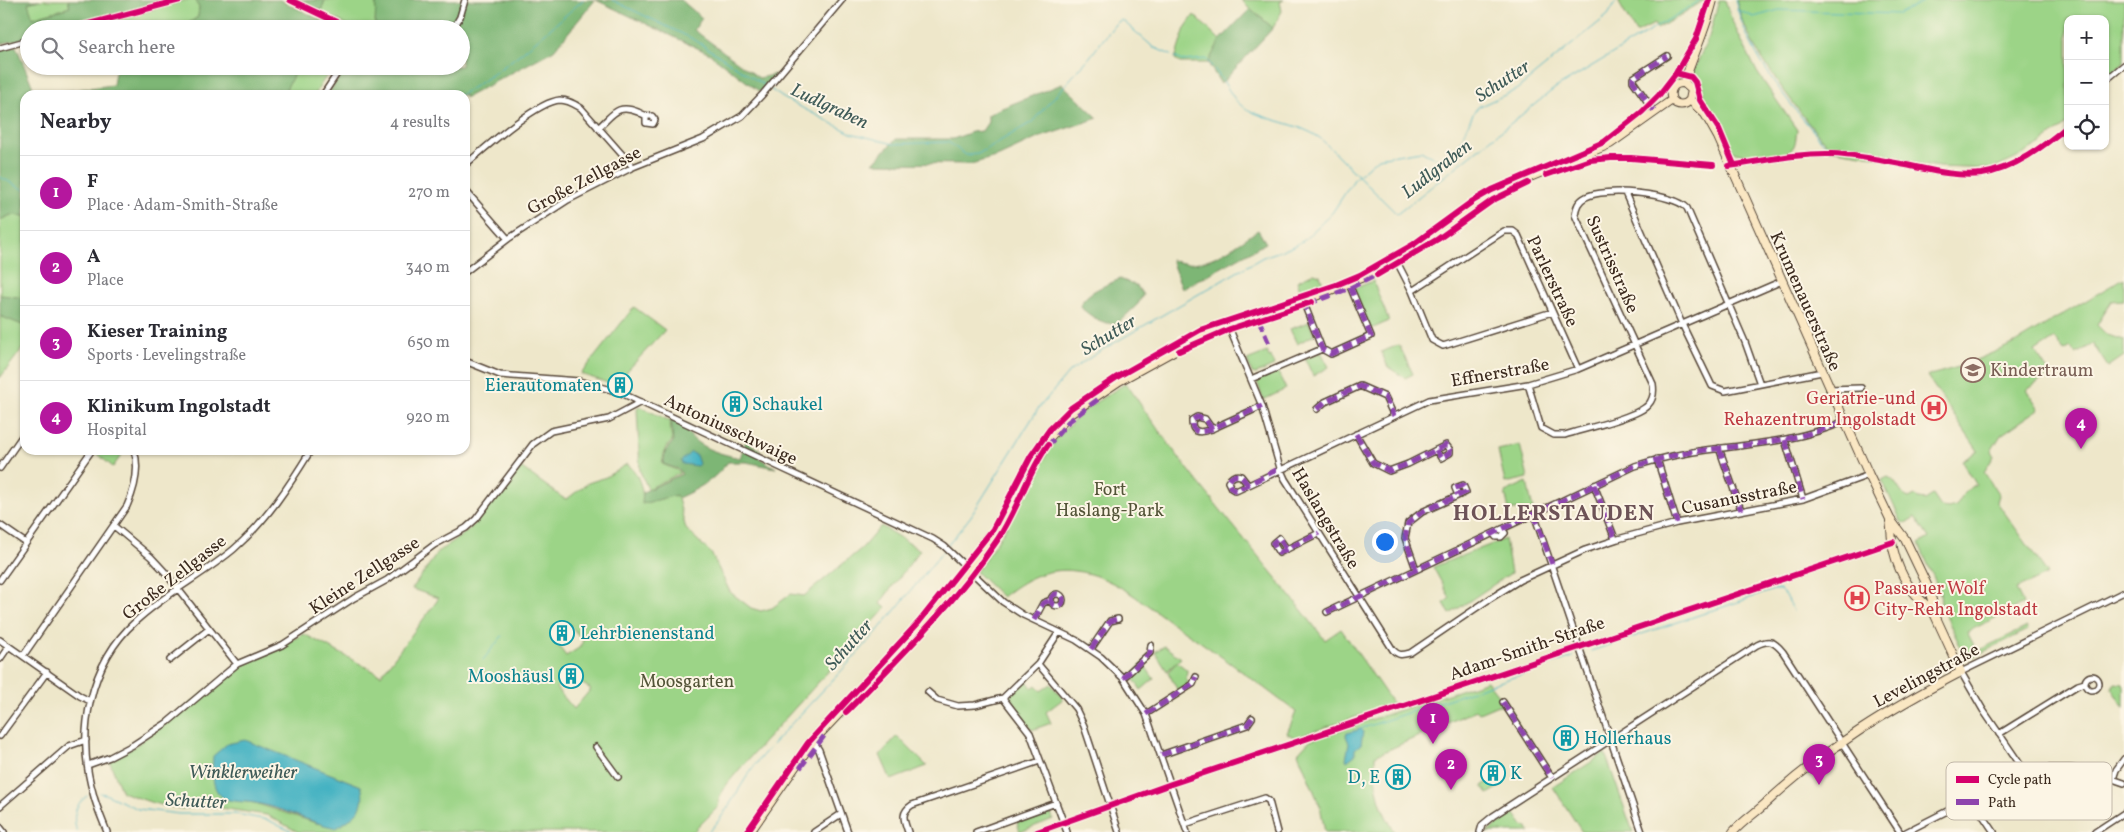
<!DOCTYPE html>
<html lang="en">
<head>
<meta charset="utf-8">
<style>
  :root { --surface:#fff; --page:#f2f2f3; --text:#2b2b33; --muted:#7c7c81; --line:#e1e1e2; --accent:#b5179e }
  body { margin:0; font-family:Vollkorn,serif; background:var(--page); color:var(--text) }
  .controls { position:absolute; right:15px; top:15px; display:grid; overflow:hidden; border-radius:10px; box-shadow:0 1px 4px #0004 }
  .controls button { width:45px; height:45px; display:grid; place-items:center; padding:0; border:0; border-bottom:1px solid var(--line); background:var(--surface); color:var(--text); font:25px sans-serif }
  .you { position:absolute; left:1384px; top:541px; width:18px; height:18px; margin:-12px; border:4px solid #fff; border-radius:50%; background:#1a73e8; box-shadow:0 0 0 8px #1a73e833 }
  .badge { display:grid; place-items:center; width:32px; height:32px; border-radius:50%; background:var(--accent); color:#fff; font-size:16px; font-weight:700 }
  .pin { position:absolute; translate:-50% -41px; filter:drop-shadow(0 1px 2px #0008) }
  .pin::after { content:''; position:absolute; top:26px; width:18px; height:15px; background:inherit; clip-path:polygon(0 0,100% 0,50% 100%) }
  .list { margin:0; padding:0; list-style:none }
  h2 { display:flex; justify-content:space-between; align-items:center; height:65px; margin:0; padding:0 20px; font-size:21px }
  h2 small { font-size:16px; font-weight:400; color:var(--muted) }
  .list li { display:grid; grid-template-columns:32px 1fr auto; gap:15px; align-items:center; box-sizing:border-box; height:75px; padding:0 20px; border-top:1px solid var(--line) }
  .list b { display:block; font-size:19px; white-space:nowrap }
  .list p { margin:0; font-size:16px; white-space:nowrap; color:var(--muted) }
  .list em { font-size:16px; font-style:normal; color:var(--muted) }
  .icon { flex:none; width:28px; height:28px; fill:none; stroke:currentColor; stroke-width:2; stroke-linecap:round; stroke-linejoin:round }
  .map { position:relative; flex:none; width:2124px; height:832px; overflow:hidden }
  .search { position:absolute; background:var(--surface); box-shadow:0 1px 4px #0004; left:20px; top:20px; width:450px; height:55px; display:flex; align-items:center; gap:12px; box-sizing:border-box; padding:0 18px; border-radius:28px; color:var(--muted); font-size:19px }
  .panel { position:absolute; background:var(--surface); box-shadow:0 1px 4px #0004; left:20px; top:90px; width:450px; height:365px; border-radius:15px }
  .map>svg:first-child { display:block }
  .green { fill:#9cd487; stroke:#6c7f52; fill-rule:evenodd }
  .forest { fill:#7db674; stroke:#5c7049 }
  .water { fill:#45b2c2; stroke:#406e70 }
  .lines { fill:none; stroke-linecap:round; stroke-linejoin:round }
  .stream { stroke:#45b2c2; stroke-width:1 }
  .street-casing { stroke:#564638; stroke-width:8 }
  .secondary-casing { stroke:#564638; stroke-width:10 }
  .street { stroke:#fff; stroke-width:5 }
  .secondary { stroke:#fae7c3; stroke-width:8 }
  .quiet { stroke:#8e44ad; stroke-width:5; stroke-dasharray:10 5; stroke-linecap:butt }
  .cycleway-casing { stroke:#fcf5e5; stroke-width:9 }
  .cycleway { stroke:#d6006c; stroke-width:6 }
  .labels { text-anchor:middle; stroke-width:4; stroke-linejoin:round; paint-order:stroke }
  .street-label { font-size:18px; fill:#3b2a1e; stroke:#fcf5e5 }
  .education-label { font-size:18px; fill:#785e54; stroke:#fcf5e5; text-anchor:start }
  .culture-label { font-size:18px; fill:#0d838f; stroke:#fcf5e5; text-anchor:start }
  .health-label { font-size:18px; fill:#be3a42; stroke:#fcf5e5; text-anchor:end }
  .park-label { font-size:18px; fill:#535438; stroke:#fcf5e5 }
  .water-label { font-size:19px; font-style:italic; fill:#3e5a57; stroke:#fcf5e5 }
  .district-label { font-size:22px; font-weight:bold; letter-spacing:1px; fill:#6d5357; stroke:#fcf5e5 }
  .key { fill:#fcf5e5; stroke:#c2b8a9; stroke-width:1 }
  .key-label { font-size:14px; fill:#3b2a1e }
</style>
</head>
<body>
<div class="map">
<svg width="2124" height="832" viewBox="0 0 2124 832">
  <rect width="100%" height="100%" fill="#fcf5e5"/>
  <filter id="ink" filterUnits="userSpaceOnUse"><feTurbulence type="fractalNoise" baseFrequency=".02" numOctaves="2"/><feDisplacementMap in="SourceGraphic" scale="10" xChannelSelector="R" yChannelSelector="G"/><feConvolveMatrix kernelMatrix="1 2 1 2 8 2 1 2 1" color-interpolation-filters="sRGB"/></filter>
  <filter id="wash" filterUnits="userSpaceOnUse"><feTurbulence type="fractalNoise" baseFrequency=".0096" numOctaves="4" result="noise"/><feDisplacementMap in="SourceGraphic" scale="20" xChannelSelector="R" yChannelSelector="G"/><feGaussianBlur stdDeviation="1.12" result="paint"/><feColorMatrix in="noise" values="0 0 0 0 0 0 0 0 0 0 0 0 0 0 0 0 0 1.4 0 .05"/><feComposite in="paint" operator="in"/></filter>
  <g filter="url(#wash)">
    <rect width="100%" height="100%" fill="#eee7ca"/>
    <path class="green" d="M39,0h29l2,7 -38,11 -4,-15z
      M186,0h10l3,8 -1,9 -18,12h-78l-1,-6z
      M325,0h51l-1,29h-20l-34,-18z
      M1241,0h43l-4,2 2,9 -9,17z
      M1620,0h85l-48,29 -3,-5 -18,9 -17,-30z
      M1719,0h6l7,21 25,51 40,58c-1,4 -1,12 -3,16 -10,17 -46,11 -61,6l-18,-38 -11,-11 -9,-26 -4,-1 18,-39z
      M1736,0h388v63l-19,15v-59h-37v104l-27,21 -26,15 -22,10 -54,-2 -108,-18 -22,-25 -27,-36 -27,-40 -13,-28z
      M1194,15l26,25 -12,23h-28l-5,-4 10,-31z
      M298,66h36l-13,18 -6,11h-32z
      M11,215l14,1v82l-25,-3v-75z
      M1314,273l6,2 4,11 -22,8 -5,-13z
      M2124,278v22l-12,1 -15,24 10,10 17,5v16l-16,11 -15,-23 -17,10 -5,-7 -7,4 -9,-13 -20,13 15,23 -23,16 12,19 -38,26 -10,16 3,5 -10,16 15,23 -2,7 51,72 -32,15 7,15 -56,28 10,19 50,-24 1,3 -55,27 -9,-3 -19,-40 -4,-10 -1,-12 -21,-48 10,-6 -14,-21 -11,7 -3,-3 -19,-41 6,-3c10,4 11,18 21,21l6,-3 3,4 7,1 8,-5 8,12 7,1 8,-2 8,-13 12,-9 -14,-23 16,-10 -51,-75 35,-10 51,-22z
      M1373,281l16,40 -18,8 -18,-40z
      M634,307l31,23 -37,40 -11,16 -36,-12z
      M0,316l25,10v19l-25,33z
      M1309,322l5,13 -17,9 -7,-15z
      M1399,345l14,29 -8,4 -17,-11 -7,-15z
      M1267,352l2,5 2,-1 3,10 -18,8 -4,-1 -5,-13z
      M1321,352l8,15 -16,9 -8,-17z
      M1277,371l9,18 -23,11 -6,-19z
      M1126,383c59,91 133,170 199,257l16,-11 52,75 -98,34 -8,-5 9,-21c-42,-32 -84,-63 -128,-92 -28,-20 -58,-45 -93,-49 -30,-4 -51,9 -73,26l-26,-25 28,-41 50,-91 33,-32z
      M639,406l31,15 2,20 -7,8 -3,15 15,6 3,3 -32,16 -8,-18 -3,-63z
      M1520,445l8,33 -23,5 -7,-33z
      M98,450h27l-12,17 -17,-14z
      M627,464c12,8 16,26 16,39l34,-8 9,34 25,24 19,39 21,16 10,3 11,-3 19,-14 13,2 58,-48 19,-22 39,24 -40,53 6,5 -143,157 -16,19 -7,12 -2,11 -25,25h-395l-31,-17 -60,-9 -26,3 -28,-6 -31,-11 -13,-32 25,-13 104,-81 66,-32 77,41 56,-74 1,-3 -26,-9 26,-37 31,-22 49,-62h4l41,30 4,1 21,-16 18,-6zM567,621l16,20 -4,7 -13,8 -16,-21zM567,677l9,3 15,9 -17,20 -18,-21zM275,753l86,33 -42,38 -64,-21 -30,-4z
      M1527,482l6,28h-24l-4,-18z
      M1505,539l6,34 -61,41 -6,-11 6,-5 -17,-31z
      M1164,646l17,12 -14,13 -12,-19z
      M1177,662l10,8 -1,9 3,5 -11,7 -10,-19z
      M1143,663l11,16 -13,11 -10,-15z
      M1026,679l6,9 4,-3 5,6 10,-7 12,15 -17,13 5,11 -19,7 -24,-33z
      M1487,681l11,14 5,11 -5,-1 -19,8 -3,-3 -101,46c-1,29 4,52 20,76h-70l-5,-26 -22,-53 12,-13z
      M2115,683l8,1 1,3v21l-13,-20z
      M897,736l30,30 -36,14 -11,-25z
      M1605,753l28,79h-51l-29,-45z
      M1495,777l6,9 -13,8 -6,-8z
      M1050,810l3,9 -33,13 -3,-10z
      M1514,813l10,14 2,-1 4,6h-43z"/>
    <path class="forest" d="M0,0h39l-11,3 5,15 37,-11 -2,-7h104l-111,29h-32v8l-29,7z
      M196,0h84l43,21 -4,8h-139l18,-12 1,-9z
      M297,0h28l-4,11z
      M376,0h219l-41,50 -89,48v-3h-138l20,-29h114v-37h-86z
      M596,0h85l21,18 -8,12 65,48 17,-4 -16,18 -50,-38z
      M1250,9l23,19 -52,56 -13,-21 12,-23z
      M16,46l20,49 77,-10 2,-13 9,-6h174l-15,29h-258v121l-14,-1 -11,5v-170z
      M1062,84l36,34 -60,20 -39,18 -28,8 -98,-1 23,-24h57l19,-7 10,-1 6,-9v-7l9,-5z
      M1258,230l8,13 -84,46 -11,-29c32,12 62,-13 87,-30z
      M1120,279l17,7 6,9 -5,9 -21,20c-16,0 -25,-7 -37,-17 4,-15 27,-22 40,-28z
      M0,295l25,3v28l-25,-10z
      M671,418l19,7 -4,4c9,19 35,25 54,29l6,-17 14,9 -1,8 17,10 -30,-6h-18c-15,19 -28,26 -50,36l-2,-3 -34,9 1,-12 39,-18 -4,-5 -15,-5 3,-14 7,-8z"/>
    <path class="water" d="M691,452l5,3 3,9 -2,2 -15,-2 -1,-3z
      M1361,729l2,3 -2,12 -6,5v6l-8,6 -1,-2 3,-16 -3,-7 1,-3z
      M245,740l116,46c7,22 -8,32 -25,42 -28,-6 -53,-20 -81,-25 -10,-2 -27,0 -34,-7 -10,-8 -9,-28 -8,-40l14,-12z"/>
    <g class="lines">
      <path class="stream" d="M612,0l83,40 72,47
        M1735,0c13,57 57,107 95,150
        M1737,10l17,7 25,-7 120,4 27,-14
        M1175,57l7,4 24,-2c6,8 14,16 19,25 6,9 10,18 20,24 23,14 52,14 75,30l77,76 157,-125 147,-89
        M770,89l15,10 66,34 43,11 54,-2 18,13 12,-1 54,-32 57,-64 27,-35 6,-3 31,27 18,8
        M460,95c45,-25 84,-61 123,-95
        M0,177l25,13
        M948,545l23,-29 67,-107 32,-38 30,-20 163,-94 26,-9 14,-7 29,-28 23,-35 23,-20 43,-7c41,26 39,-23 57,-44l38,-17 92,-75 9,-15
        M1591,651l183,-61h6l8,9 5,12
        M483,660l19,-24
        M1360,729l213,-72
        M100,793l5,1 33,15 41,5h57l32,6 24,12
        M77,832c-5,-15 -3,-27 10,-36
        M709,832c21,-22 32,-51 52,-75 37,-42 77,-81 114,-123 24,-28 47,-57 70,-85"/>
    </g>
  </g>
  <g filter="url(#ink)">
    <g class="lines">
      <defs>
        <path id="street" d="M290,0l61,29
          M70,29l110,-29
          M453,29l7,-12 5,-17
          M0,48l29,-8
          M2105,81l19,-16
          M323,95l19,-29
          M1654,111l-21,-30v-3l34,-22
          M598,128c15,-13 19,-25 40,-16 6,3 8,4 14,4l3,4 -2,4 -7,-1v-6
          M465,165c19,-16 71,-63 95,-65 8,0 14,4 21,8l52,59
          M1729,166c34,-5 69,-13 103,-12 26,1 53,7 79,12 23,5 47,11 71,8 32,-5 62,-28 86,-48
          M465,190l43,49
          M1625,193l57,131 30,62 13,5 97,-19
          M1396,260l16,31 20,49 11,6 109,-34
          M465,272l43,-33 60,-39 65,-33 70,-28 39,-23 20,-21 80,-95
          M1412,291l92,-60h9l5,4 60,134
          M1303,301l19,48 9,5 40,-18 -22,-52
          M1228,325l34,81 18,62 5,11 108,171c6,6 9,5 17,3l81,-55 29,-18 65,-30 33,-11 59,-16 126,-24 66,-24
          M465,361l35,14 79,6 40,11 314,147 11,7 59,56 20,13 53,25 25,17 22,21 23,36 41,118
          M1251,379l71,-30
          M1528,384l13,44 13,7h11c18,-6 72,-18 83,-30 6,-6 6,-14 5,-21l-78,-169c1,-8 3,-14 11,-18 17,-10 88,-4 101,11l58,134 15,42
          M1829,389l32,-1
          M1317,409l8,-7 35,-16 25,11 9,19
          M1212,429l-7,-10 -8,-2 -5,3c-1,18 16,11 26,6l44,-20
          M1356,434l17,29 16,8 19,-7 38,-19 4,5v3l-9,5 -5,-8
          M1785,440l18,59
          M1719,448l22,62
          M1657,459l20,64
          M0,468l25,-36
          M1248,485l-7,-9c-6,-2 -10,1 -13,6l3,6 5,3 193,-91 99,-16 50,-15 204,-88
          M1594,485l21,54
          M1534,514l108,318
          M0,525l26,18
          M114,526l37,31 13,14 73,93
          M1494,534l2,3h5l4,-4 -3,-4
          M1286,548l-7,-10 -6,5 6,10 40,-20
          M1416,569l-11,-31 3,-15 14,-11 44,-20 -3,-7 -8,3 3,7
          M0,580l92,-130
          M1051 600a6 6 0 1 1 12 0a6 6 0 1 1-12 0Z
          M1327,612l308,-146c23,-7 47,-13 71,-16 47,-6 94,-9 139,-29
          M1034,620l9,-17 8,-3
          M0,640l80,56 10,5
          M1091,649l19,-28 8,-2
          M23,656l104,-150c8,-18 13,-37 7,-56
          M0,659l9,-13
          M170,660l39,-31
          M1038,664l38,45 8,17 35,106
          M2085 683a7 7 0 1 1 14 0a7 7 0 1 1-14 0Z
          M1123,678l27,-25 1,-8
          M928,692l9,8 21,6 17,-1 28,-7 35,-34 21,-32
          M1003,698l27,35 37,99
          M1503,702l49,76
          M1146,714l47,-30 3,-7
          M1999,734l79,-49 7,-2
          M0,736l47,-64
          M813,741l6,9 29,82
          M596,747l22,30
          M1161,755l86,-30 5,-7
          M88,765l22,-8 23,-12 35,-23 69,-58 45,-19 72,-47 33,-18 47,-35 32,-17 10,-9 57,-75 18,-13 58,-12 32,-17
          M2026,773l-43,-63 -22,-38 163,-80
          M2113,779l3,-9 8,-11
          M1971,798l23,34
          M0,806l69,-60 17,-6
          M1185,824l80,-26 4,3 8,31
          M0,827l4,5
          M107,832c-5,-13 -11,-26 -14,-39 -17,-59 -4,-130 43,-172 30,-28 67,-46 98,-72 32,-28 55,-63 77,-99
          M814,832l27,-18
          M908,832c-4,-12 -8,-19 4,-27l128,-44
          M976,832l80,-29
          M1037,832l134,-48 722,-242
          M1480,832l2,-7 11,-9 264,-171c12,-6 17,-4 26,7l117,180
          M1906,832l102,-52 34,-12h28l22,4 32,11
          M2095,832l29,-19"/>
        <path id="secondary" d="M1684,83c9,-28 22,-54 29,-83
          M1672,100c5,6 13,6 18,0l2,-10 -8,-7
          M1672,100c-4,-10 2,-18 12,-17
          M1690,100l15,14 13,23 151,338 21,44 15,20 22,46 5,15 1,11 28,61c-71,37 -137,77 -196,132 -11,10 -22,17 -32,28
          M1890,521c2,10 1,21 4,31 6,25 20,44 39,59
          M750,832l63,-91 106,-112 66,-81 19,-28 39,-75 27,-31 49,-33 87,-48 97,-32 70,-28 44,-26 61,-43 30,-18 102,-42 62,-44"/>
      </defs>
      <use href="#street" class="street-casing"/>
      <use href="#secondary" class="secondary-casing"/>
      <use href="#street" class="street"/>
      <use href="#secondary" class="secondary"/>
      <path class="quiet" d="M1654,111l-21,-30v-3l34,-22
        M1303,301l19,48 9,5 40,-18 -22,-52
        M1308,304l42,-16 31,-15
        M1259,320l10,24
        M1317,409l8,-7 35,-16 25,11 9,19
        M1212,429l-7,-10 -8,-2 -5,3c-1,18 16,11 26,6l44,-20
        M1356,434l17,29 16,8 19,-7 38,-19 4,5v3l-9,5 -5,-8
        M1785,440l18,59
        M1047,447l21,-25 33,-25
        M1719,448l22,62
        M1657,459l20,64
        M1248,485l-7,-9c-6,-2 -10,1 -13,6l3,6 5,3 44,-23
        M1594,485l21,54
        M1534,514l18,50
        M1286,548l-7,-10 -6,5 6,10 40,-20
        M1416,569l-11,-31 3,-15 14,-11 44,-20 -3,-7 -8,3 3,7
        M1051 600a6 6 0 1 1 12 0a6 6 0 1 1-12 0Z
        M1327,612l308,-146c23,-7 47,-13 71,-16 47,-6 94,-9 139,-29
        M1034,620l9,-17 8,-3
        M1091,649l19,-28 8,-2
        M1123,678l27,-25 1,-8
        M1503,702l49,76
        M1146,714l47,-30 3,-7
        M1161,755l86,-30 5,-7
        M800,768l24,-32"/>
      <defs>
        <path id="cycleway" d="M290,0l61,29
          M70,29l110,-29
          M1676,73l15,4 4,5 5,18 19,29 15,36
          M1729,166c34,-5 69,-13 103,-12 26,1 53,7 79,12 23,5 47,11 71,8 32,-5 62,-28 86,-48
          M1546,175l44,-15 21,-2h20l82,7
          M1377,275l61,-36 55,-39 35,-17
          M1179,351l51,-22 82,-27
          M846,712c54,-55 109,-109 152,-173 20,-30 29,-65 50,-94
          M747,832l61,-89 111,-121 74,-93 38,-73 19,-27 21,-21 46,-31 83,-47 136,-45 24,-10 54,-31 59,-43 19,-11 112,-48 38,-30 17,-17 17,-22 20,-34 13,-39
          M1037,832l134,-48 722,-242"/>
      </defs>
      <use href="#cycleway" class="cycleway-casing"/>
      <use href="#cycleway" class="cycleway"/>
    </g>
  </g>
  <defs>
    <symbol id="school-ring" viewBox="-11 -11 22 22"><circle r="9.5" fill="#fcf5e5" stroke="#8d6e63" stroke-width="1.5"/><path d="M0-5L7-2L0 1L-7-2ZM-4 1L0 2.5L4 1V4Q0 6-4 4Z" fill="#8d6e63"/></symbol>
    <symbol id="building-ring" viewBox="-11 -11 22 22"><circle r="9.5" fill="#fcf5e5" stroke="#0f9aa8" stroke-width="1.5"/><path d="M-4-6H4V6H1V3H-1V6H-4ZM-2.5-4.3h1.7v1.8h-1.7ZM.8-4.3h1.7v1.8H.8ZM-2.5-1h1.7V.8h-1.7ZM.8-1h1.7V.8H.8Z" fill="#0f9aa8"/></symbol>
    <symbol id="hospital-ring" viewBox="-11 -11 22 22"><circle r="9.5" fill="#fcf5e5" stroke="#e0444e" stroke-width="1.5"/><path d="M-5-5h3v3.5h4V-5h3V5h-3V1.5h-4V5h-3Z" fill="#e0444e"/></symbol>
  </defs>
  <g fill-rule="evenodd">
    <use href="#school-ring" x="1959" y="356" width="28" height="28"/>
    <use href="#building-ring" x="606" y="371" width="28" height="28"/>
    <use href="#building-ring" x="721" y="390" width="28" height="28"/>
    <use href="#hospital-ring" x="1920" y="394" width="28" height="28"/>
    <use href="#hospital-ring" x="1843" y="584" width="28" height="28"/>
    <use href="#building-ring" x="548" y="619" width="28" height="28"/>
    <use href="#building-ring" x="557" y="662" width="28" height="28"/>
    <use href="#building-ring" x="1552" y="724" width="28" height="28"/>
    <use href="#building-ring" x="1479" y="759" width="28" height="28"/>
    <use href="#building-ring" x="1384" y="763" width="28" height="28"/>
  </g>
  <g class="labels">
    <g class="street-label">
      <text transform="translate(584 180) rotate(-28)" y="6">Große Zellgasse</text>
      <text transform="translate(1613 264) rotate(66)" y="6">Sustrisstraße</text>
      <text transform="translate(1553 281) rotate(65)" y="6">Parlerstraße</text>
      <text transform="translate(1806 301) rotate(66)" y="6">Krumenauerstraße</text>
      <text transform="translate(1500 372) rotate(-10)" y="6">Effnerstraße</text>
      <text transform="translate(731 429) rotate(25)" y="6">Antoniusschwaige</text>
      <text transform="translate(1739 497) rotate(-11)" y="6">Cusanusstraße</text>
      <text transform="translate(1326 518) rotate(59)" y="6">Haslangstraße</text>
      <text transform="translate(364 575) rotate(-33)" y="6">Kleine Zellgasse</text>
      <text transform="translate(174 577) rotate(-38)" y="6">Große Zellgasse</text>
      <text transform="translate(1527 648) rotate(-19)" y="6">Adam-Smith-Straße</text>
      <text transform="translate(1926 675) rotate(-28)" y="6">Levelingstraße</text>
    </g>
    <g class="education-label">
      <text x="1990" y="376">Kindertraum</text>
    </g>
    <g class="culture-label">
      <text x="602" y="391" text-anchor="end">Eierautomaten</text>
      <text x="752" y="410">Schaukel</text>
      <text x="580" y="639">Lehrbienenstand</text>
      <text x="554" y="682" text-anchor="end">Mooshäusl</text>
      <text x="1584" y="744">Hollerhaus</text>
      <text x="1510" y="779">K</text>
      <text x="1380" y="783" text-anchor="end">D, E</text>
    </g>
    <g class="health-label">
      <text x="1916" y="404">Geriatrie-und<tspan x="1916" dy="21">Rehazentrum Ingolstadt</tspan></text>
      <text x="1874" y="594" text-anchor="start">Passauer Wolf<tspan x="1874" dy="21">City-Reha Ingolstadt</tspan></text>
    </g>
    <g class="park-label">
      <text x="1110" y="495">Fort<tspan x="1110" dy="21">Haslang-Park</tspan></text>
      <text x="687" y="687">Moosgarten</text>
    </g>
    <g class="water-label">
      <text transform="translate(1502 80) rotate(-33)" y="7">Schutter</text>
      <text transform="translate(830 105) rotate(25)" y="7">Ludlgraben</text>
      <text transform="translate(1436 168) rotate(-38)" y="7">Ludlgraben</text>
      <text transform="translate(1108 334) rotate(-31)" y="7">Schutter</text>
      <text transform="translate(848 644) rotate(-48)" y="7">Schutter</text>
      <text x="243" y="778">Winklerweiher</text>
      <text transform="translate(196 800) rotate(3)" y="7">Schutter</text>
    </g>
    <g class="district-label">
      <text x="1554" y="520">HOLLERSTAUDEN</text>
    </g>
  </g>
  <rect x="1946" y="762" width="166" height="58" rx="8" class="key"/>
  <rect x="1956" y="776" width="23" height="7" fill="#d6006c"/>
  <rect x="1956" y="799" width="23" height="6" fill="#8e44ad"/>
  <g class="key-label">
    <text x="1988" y="784">Cycle path</text>
    <text x="1988" y="807">Path</text>
  </g>
</svg>
<div class="controls">
<button>+</button>
<button>−</button>
<button><svg class="icon" aria-label="locate" viewBox="0 0 24 24"><circle cx="12" cy="12" r="6"/><path d="M12 2v4M12 18v4M2 12h4M18 12h4"/></svg></button>
</div>
<div class="you"></div>
<div class="pin badge" style="left:1433px;top:744px">1</div>
<div class="pin badge" style="left:1451px;top:790px">2</div>
<div class="pin badge" style="left:1819px;top:785px">3</div>
<div class="pin badge" style="left:2081px;top:449px">4</div>
<div class="search"><svg class="icon" aria-label="search" viewBox="0 0 24 24"><circle cx="10" cy="10" r="6"/><path d="M15 15l6 6"/></svg>Search here</div>
<section class="panel">
<h2>Nearby<small>4 results</small></h2>
<ul class="list">
<li><span class="badge">1</span><div><b>F</b><p>Place · Adam-Smith-Straße</p></div><em>270 m</em></li>
<li><span class="badge">2</span><div><b>A</b><p>Place</p></div><em>340 m</em></li>
<li><span class="badge">3</span><div><b>Kieser Training</b><p>Sports · Levelingstraße</p></div><em>650 m</em></li>
<li><span class="badge">4</span><div><b>Klinikum Ingolstadt</b><p>Hospital</p></div><em>920 m</em></li>
</ul>
</section>
</div>
</body>
</html>
